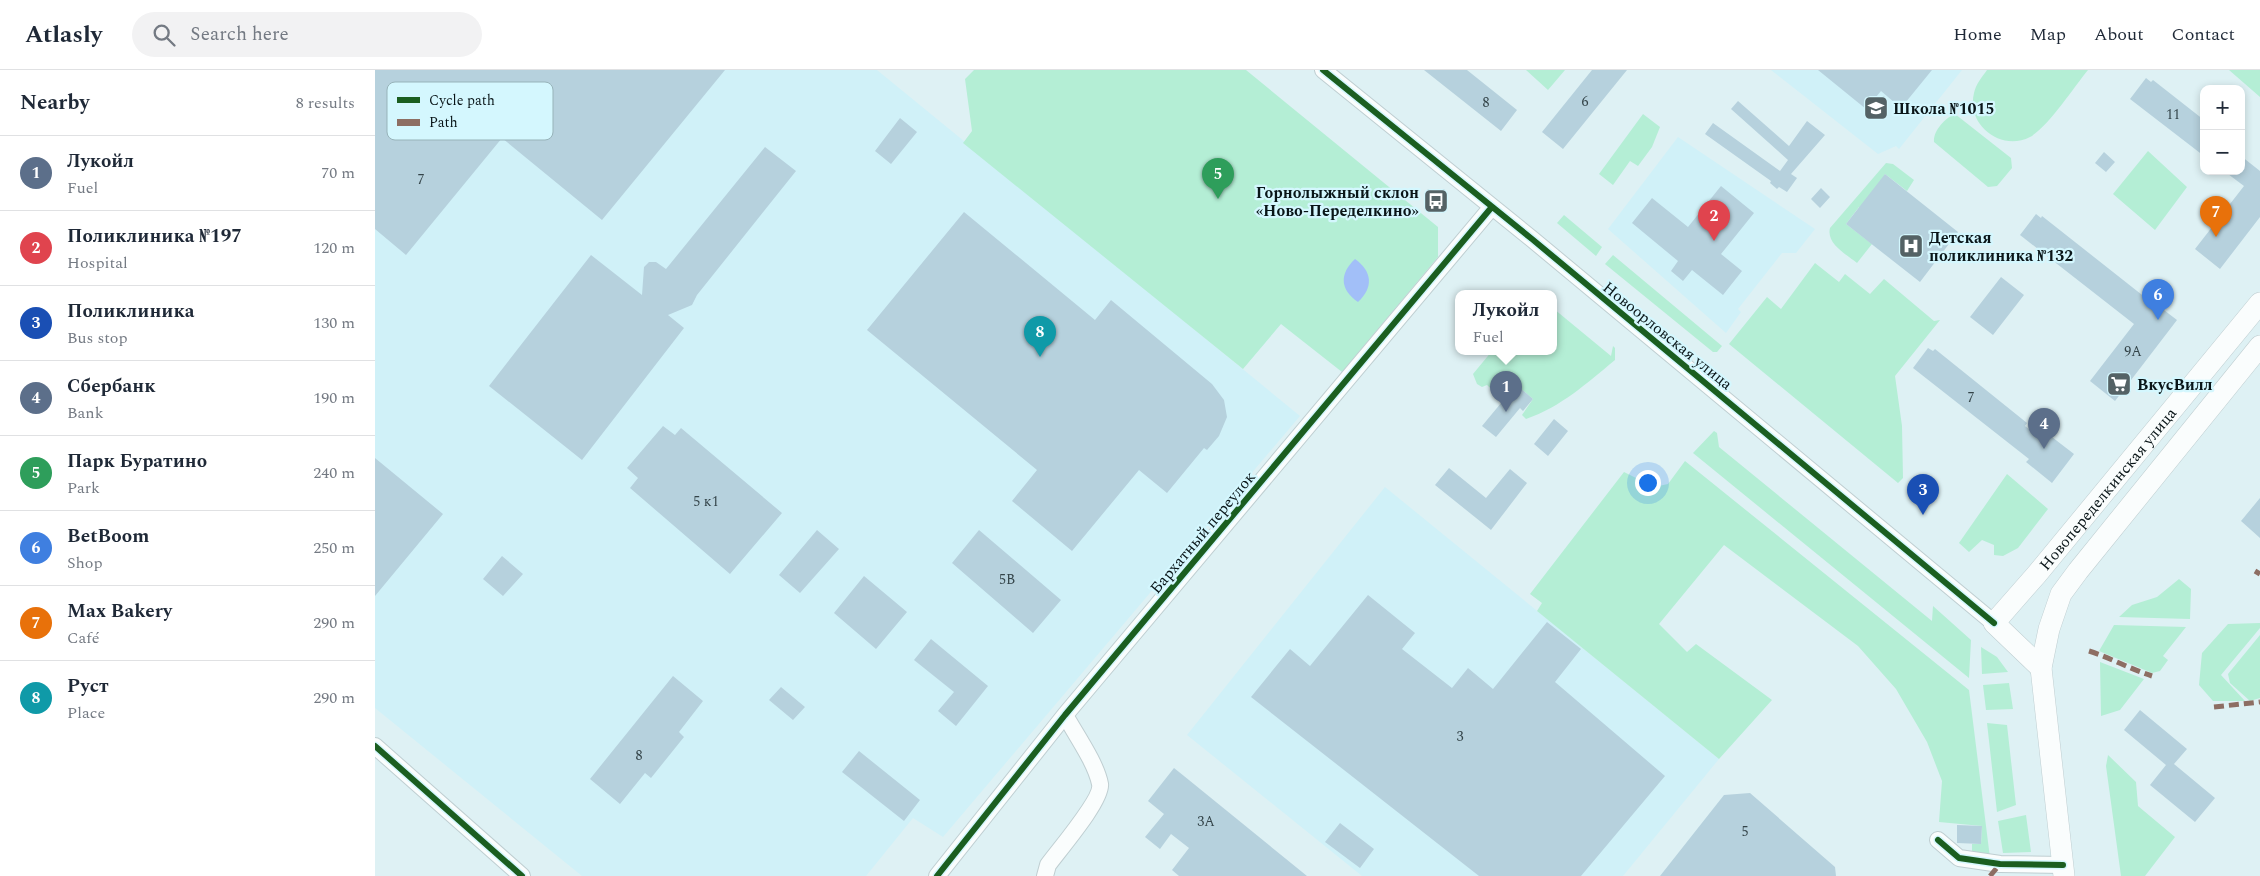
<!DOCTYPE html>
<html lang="en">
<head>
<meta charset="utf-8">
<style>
  :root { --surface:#fff; --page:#f2f2f3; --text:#1f2937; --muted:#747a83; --line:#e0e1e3; --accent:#546265 }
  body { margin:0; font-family:Spectral,serif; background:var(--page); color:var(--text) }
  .controls { position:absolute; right:15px; top:15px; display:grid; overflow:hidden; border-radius:10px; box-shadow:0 2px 8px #0003 }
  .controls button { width:45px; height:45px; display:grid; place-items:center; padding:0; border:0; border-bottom:1px solid var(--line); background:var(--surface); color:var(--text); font:25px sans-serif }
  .you { position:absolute; left:1272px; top:412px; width:18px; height:18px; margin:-12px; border:4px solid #fff; border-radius:50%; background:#1a73e8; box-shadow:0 0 0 8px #1a73e833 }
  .badge { display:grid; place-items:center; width:32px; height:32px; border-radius:50%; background:var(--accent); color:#fff; font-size:16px; font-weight:700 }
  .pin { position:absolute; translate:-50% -41px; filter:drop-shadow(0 1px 2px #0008) }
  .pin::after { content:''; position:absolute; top:26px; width:18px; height:15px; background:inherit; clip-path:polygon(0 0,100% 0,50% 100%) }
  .popup { position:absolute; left:1080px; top:220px; width:102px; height:65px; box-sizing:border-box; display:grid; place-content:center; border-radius:10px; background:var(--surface); filter:drop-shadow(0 1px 4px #0005); font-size:16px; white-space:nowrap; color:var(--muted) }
  .popup b { font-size:19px; color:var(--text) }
  .popup::after { content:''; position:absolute; left:50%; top:100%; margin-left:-10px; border:10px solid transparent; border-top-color:var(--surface) }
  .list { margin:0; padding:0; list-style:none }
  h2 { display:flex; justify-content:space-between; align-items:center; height:65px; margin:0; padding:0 20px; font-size:21px }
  h2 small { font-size:16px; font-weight:400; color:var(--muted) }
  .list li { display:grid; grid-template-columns:32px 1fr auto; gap:15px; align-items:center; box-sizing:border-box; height:75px; padding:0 20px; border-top:1px solid var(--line) }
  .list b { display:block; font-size:19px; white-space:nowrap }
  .list p { margin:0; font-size:16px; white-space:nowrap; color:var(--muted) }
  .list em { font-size:16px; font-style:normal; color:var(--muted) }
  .icon { flex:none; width:28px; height:28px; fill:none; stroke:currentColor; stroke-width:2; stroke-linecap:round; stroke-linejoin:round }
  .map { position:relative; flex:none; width:1885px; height:806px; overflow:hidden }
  header { display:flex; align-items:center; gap:30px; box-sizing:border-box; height:70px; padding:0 25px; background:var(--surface); border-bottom:1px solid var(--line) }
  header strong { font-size:24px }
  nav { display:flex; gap:28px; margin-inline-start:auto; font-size:18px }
  .search { width:350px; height:45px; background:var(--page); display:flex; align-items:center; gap:12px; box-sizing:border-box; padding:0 18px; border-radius:28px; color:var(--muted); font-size:19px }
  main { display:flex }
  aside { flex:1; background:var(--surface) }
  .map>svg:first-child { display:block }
  .built { fill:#d0f1f8 }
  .green { fill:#b4eed5 }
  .water { fill:#a2bff8 }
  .building { fill:#b6d1dd }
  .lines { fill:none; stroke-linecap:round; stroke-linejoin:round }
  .minor-casing { stroke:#bfced1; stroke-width:18 }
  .major-casing { stroke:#bfced1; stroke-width:22 }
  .minor { stroke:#fafdfd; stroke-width:16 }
  .major { stroke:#fafdfd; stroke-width:21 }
  .quiet { stroke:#8d6e63; stroke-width:5; stroke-dasharray:10 5; stroke-linecap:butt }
  .cycleway-casing { stroke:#d4f7fe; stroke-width:9 }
  .cycleway { stroke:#1b5e20; stroke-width:6 }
  .labels { text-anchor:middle; stroke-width:4.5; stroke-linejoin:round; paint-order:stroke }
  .number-label { font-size:14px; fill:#344449 }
  .poi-label { font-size:16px; font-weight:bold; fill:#091518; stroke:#d4f7fe; text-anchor:start }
  .street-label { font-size:16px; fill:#091518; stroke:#d4f7fe }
  .key { fill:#d4f7fe; stroke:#97b3b9; stroke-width:1 }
  .key-label { font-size:14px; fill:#091518 }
</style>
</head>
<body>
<header>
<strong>Atlasly</strong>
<div class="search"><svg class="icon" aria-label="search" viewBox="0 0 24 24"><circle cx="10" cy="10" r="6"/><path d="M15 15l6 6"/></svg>Search here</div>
<nav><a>Home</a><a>Map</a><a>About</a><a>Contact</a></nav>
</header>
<main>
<aside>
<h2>Nearby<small>8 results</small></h2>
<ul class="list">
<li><span class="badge" style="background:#5c6f8a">1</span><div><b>Лукойл</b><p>Fuel</p></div><em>70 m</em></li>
<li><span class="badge" style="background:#e0444e">2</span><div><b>Поликлиника №197</b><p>Hospital</p></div><em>120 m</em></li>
<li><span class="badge" style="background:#1a4fb4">3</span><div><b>Поликлиника</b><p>Bus stop</p></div><em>130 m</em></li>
<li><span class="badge" style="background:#5c6f8a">4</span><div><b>Сбербанк</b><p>Bank</p></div><em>190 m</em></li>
<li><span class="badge" style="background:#2e9e5b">5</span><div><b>Парк Буратино</b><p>Park</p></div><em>240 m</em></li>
<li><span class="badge" style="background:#3f7fe0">6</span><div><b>BetBoom</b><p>Shop</p></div><em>250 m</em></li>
<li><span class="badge" style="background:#e8710a">7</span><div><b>Max Bakery</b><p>Café</p></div><em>290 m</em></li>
<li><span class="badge" style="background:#0f9aa8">8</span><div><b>Руст</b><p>Place</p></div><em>290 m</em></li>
</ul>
</aside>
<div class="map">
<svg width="1885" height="806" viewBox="0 0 1885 806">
  <rect width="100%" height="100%" fill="#def1f4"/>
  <path class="built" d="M0,0h502l423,346 -357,421 -30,-19 -47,58h-284l-207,-168z
    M1396,0h191l-63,79 -3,-3 -18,8z
    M1303,67l137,92 -19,24h-14l-44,56 3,3 -15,21 -118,-104z
    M1010,417l334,272 -96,117h-261l-175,-141z"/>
  <path class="green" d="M599,0h272l192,157v30l-96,115 -61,-48 -38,45 -280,-226 9,-12 -7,-52z
    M1151,0h39l-17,20z
    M1612,0h101c-14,17 -40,57 -58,67 -29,15 -64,-12 -56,-44 2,-9 8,-16 13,-23z
    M1854,0h31v27z
    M1268,44l17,13 -8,20 -14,19 -8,-5 -17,24 -14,-11z
    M1580,44l56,44 1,10 -15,18 -9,1 -54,-45c-1,-11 11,-24 21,-28z
    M1773,81l39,36 -32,43 -42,-36z
    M1511,93l7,1 21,16 -7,11 -22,-17 -16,41 -10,-8 -13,17 26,20 -15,19c-11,-9 -31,-19 -27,-35z
    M1189,145l38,32 -6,9 -39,-33z
    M1238,185l109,91 -5,6h-4l-108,-88z
    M1440,193l24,19 6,-8 25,20 14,-15 50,42 6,-1 -45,56 7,50 1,52 -5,5 -169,-139 38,-47 14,12z
    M1179,225v14l57,47 2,-10 2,2v12c-28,23 -54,47 -89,59l-4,-4 11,-16 -21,-18 -13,15 -12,-11 -5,2 -5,-3 -4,-10 19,-23h61z
    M1339,361l3,2 2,14 213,174 1,-15 38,34 -2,38 -276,-225z
    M1310,391l284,229 21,168 -18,-1v-13h9l1,-18 -43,-4 3,-41 -15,-39 -31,-53 -38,-43 -134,-101 -65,79 28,28 9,-8 76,56 -53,59 -182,-148 5,-8 -12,-9 94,-122 30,15 14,-3z
    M1632,404l41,35 -30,39 -15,8 -9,-1v-10l-12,-5 -13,12 -10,-9z
    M1804,509l12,10 -1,30 -71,-2 13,-12 25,-8z
    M1885,553v5l-39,47 24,26h-32l-14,-16 3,-32 26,-29z
    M1739,555l72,2 -23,29 5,4 -8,11 -8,2 -53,-22z
    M1885,565v63l-10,3 -20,-18 -2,-9z
    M1606,577l16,10 11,15 -26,2z
    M1725,592l44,17 -24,31 -19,6z
    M1634,613l4,26 -27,1 -3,-25z
    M1612,653l20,2 9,80 -19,7z
    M1733,685l28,27 2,24 37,31 -30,39h-24l-15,-110z
    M1651,745l5,37 -28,1 -5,-32z"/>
  <path class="water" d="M980,189c17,12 19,28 3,43 -18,-12 -19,-28 -3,-43z"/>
  <path class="building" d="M0,0h350l-123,150 -100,-82 -96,117 -31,-26z
    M1049,0h43l50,40 -16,21z
    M1217,0h35l-64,79 -21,-17z
    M1443,0h114l-31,38 -20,-17 -15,18z
    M1771,8l5,4 2,-2 51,40v36l-74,-57z
    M1363,31l51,45 18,-25 18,14 -34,39 6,4 -10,14 -8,-5 -2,2 -7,-6 1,-2 -66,-47 8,-11 67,48 8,-11 -57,-51z
    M525,48l17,14 -26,32 -16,-13z
    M390,77l31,24 -99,124 -5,10 -24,10 16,13 -102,132 -93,-74 102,-131 51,40 2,-28 5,-5h7l10,7z
    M1729,82l11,10 -9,10 -11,-9z
    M1866,86l19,15v46l-40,52 -25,-20 49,-63 -20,-15h17z
    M1510,104l73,58 -38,50 -74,-58z
    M1346,116l33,27 -33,41 21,17 -19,24 -31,-25 -9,11 -12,-10 7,-10 -46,-38 20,-25 36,29z
    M1446,118l9,9 -10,11 -9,-9z
    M589,142l131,108 16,-20 101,84 12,16 3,17 -8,19 -12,14 -3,-2 -37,45 -28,-23 -67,81 -60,-50 25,-31 -170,-140z
    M1661,144l5,4 1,-2 109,86 1,-1 25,19 -62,81 -25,-20 44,-57 -114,-89z
    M1626,207l23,18 -31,40 -23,-18z
    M1553,278l5,3 2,-2 92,74 -2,3 18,14 5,-6 26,20 -22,29 -26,-21 3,-3 -116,-91z
    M1137,311l21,18 -10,12 -3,-3 -24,29 -14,-11 24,-29 -4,-4z
    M1179,349l14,12 -20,25 -14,-12z
    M288,356l12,9 6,-7 101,85 -52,61 -100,-86 8,-10 -11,-10z
    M0,388l68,56 -68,82z
    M1074,398l37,30 24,-29 17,14 -36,47 -56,-45z
    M1885,428v40l-19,-17z
    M442,460l22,19 -39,44 -21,-18z
    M604,460l82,70 -28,33 -81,-70z
    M127,486l21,18 -20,22 -20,-17z
    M489,506l43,36 -31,37 -42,-36z
    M993,525l47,38 -13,16 50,39 16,-20 25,21 54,-67 34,27 -26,33 110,94 -84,100h-102l-228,-179 39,-48 20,17z
    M556,569l57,47 -32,40 -18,-15 16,-19 -40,-32z
    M298,606l30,25 -24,31 5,5 -33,41 -6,-5 -25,31 -30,-25z
    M406,617l24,20 -12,13 -24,-20z
    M1765,640l47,39 -13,15 41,34 -20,24 -45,-37 16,-20 -42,-35z
    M484,681l61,49 -16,21 -62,-49z
    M799,698l10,8 123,100h-128l-7,-6 17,-22 -18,-14 -11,15 -15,-12 19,-23 -16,-13z
    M1375,723l85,74 1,9h-176l64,-81z
    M965,753l34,26 -14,19 -35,-26z
    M1582,755l25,1 -1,18 -24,-1z"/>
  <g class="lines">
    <defs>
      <path id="minor" d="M948,0l209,169 462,384
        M0,676l147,130
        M1563,770l21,18 41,6 63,1
        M562,806l128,-161 426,-507
        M670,806l3,-11c10,-14 55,-66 52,-81 -4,-21 -24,-49 -35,-69"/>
      <g id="major">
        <path id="s1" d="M1666,598l-47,-45 43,-49 223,-271"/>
        <path d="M1689,806l-23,-208 8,-39 12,-35 17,-23 182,-225"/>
      </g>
    </defs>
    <use href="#minor" class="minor-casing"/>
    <use href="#major" class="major-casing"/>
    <use href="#minor" class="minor"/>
    <use href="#major" class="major"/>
    <path class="quiet" d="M1880,501l5,3
      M1714,581c22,7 41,18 63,25
      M1839,637l46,-5
      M1615,806l10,-12"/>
    <defs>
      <path id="cycleway" d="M948,0l209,169 462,384
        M0,676l147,130
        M1563,770l21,18 41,6 63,1
        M562,806l128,-161 426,-507"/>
    </defs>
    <use href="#cycleway" class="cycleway-casing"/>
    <use href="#cycleway" class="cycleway"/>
  </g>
  <defs>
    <symbol id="school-square" viewBox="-11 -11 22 22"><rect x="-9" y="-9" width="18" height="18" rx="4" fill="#546265" stroke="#d4f7fe"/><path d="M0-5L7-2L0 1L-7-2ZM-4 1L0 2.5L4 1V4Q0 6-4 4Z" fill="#fff"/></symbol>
    <symbol id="bus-square" viewBox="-11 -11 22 22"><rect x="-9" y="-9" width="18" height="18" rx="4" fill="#546265" stroke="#d4f7fe"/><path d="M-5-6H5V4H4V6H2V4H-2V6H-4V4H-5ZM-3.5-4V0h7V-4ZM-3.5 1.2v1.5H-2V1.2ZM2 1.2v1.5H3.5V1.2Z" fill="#fff"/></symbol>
    <symbol id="hospital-square" viewBox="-11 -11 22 22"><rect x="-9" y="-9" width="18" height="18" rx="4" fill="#546265" stroke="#d4f7fe"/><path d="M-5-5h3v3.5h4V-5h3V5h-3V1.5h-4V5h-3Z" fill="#fff"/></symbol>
    <symbol id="supermarket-square" viewBox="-11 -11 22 22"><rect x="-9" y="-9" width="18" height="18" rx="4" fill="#546265" stroke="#d4f7fe"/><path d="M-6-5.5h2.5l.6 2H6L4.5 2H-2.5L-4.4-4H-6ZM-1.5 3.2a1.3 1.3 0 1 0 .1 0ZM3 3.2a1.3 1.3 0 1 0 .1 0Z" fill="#fff"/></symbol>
  </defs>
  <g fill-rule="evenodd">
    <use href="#school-square" x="1487" y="24" width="28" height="28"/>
    <use href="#bus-square" x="1047" y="117" width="28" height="28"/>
    <use href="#hospital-square" x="1522" y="162" width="28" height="28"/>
    <use href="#supermarket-square" x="1730" y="300" width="28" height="28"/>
  </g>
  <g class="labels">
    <g class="number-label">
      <text x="1210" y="36">6</text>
      <text x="1111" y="37">8</text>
      <text x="1798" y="49">11</text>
      <text x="46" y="114">7</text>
      <text x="1758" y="286">9А</text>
      <text x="1596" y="332">7</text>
      <text x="331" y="436">5 к1</text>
      <text x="632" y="514">5В</text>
      <text x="1085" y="671">3</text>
      <text x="264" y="690">8</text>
      <text x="831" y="756">3А</text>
      <text x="1370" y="766">5</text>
    </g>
    <g class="poi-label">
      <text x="1518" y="44">Школа №1015</text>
      <text x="1044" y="128" text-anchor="end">Горнолыжный склон<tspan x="1044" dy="18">«Ново-Переделкино»</tspan></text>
      <text x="1554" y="173">Детская<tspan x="1554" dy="18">поликлиника №132</tspan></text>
      <text x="1762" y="320">ВкусВилл</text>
    </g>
    <g class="street-label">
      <text transform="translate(1293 265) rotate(39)" y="6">Новоорловская улица</text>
      <text dy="6" stroke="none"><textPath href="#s1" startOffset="241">Новопеределкинская улица</textPath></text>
      <text transform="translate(827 462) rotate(-50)" y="6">Бархатный переулок</text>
    </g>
  </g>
  <rect x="12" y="12" width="166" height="58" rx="8" class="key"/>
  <rect x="22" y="27" width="23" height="6" fill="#1b5e20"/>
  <rect x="22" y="49" width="23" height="7" fill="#8d6e63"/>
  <g class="key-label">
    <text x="54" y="35">Cycle path</text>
    <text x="54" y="57">Path</text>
  </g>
</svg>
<div class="controls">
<button>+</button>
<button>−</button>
</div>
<div class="you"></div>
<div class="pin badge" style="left:1131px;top:342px;background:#5c6f8a">1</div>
<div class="popup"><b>Лукойл</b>Fuel</div>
<div class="pin badge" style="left:1339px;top:171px;background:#e0444e">2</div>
<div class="pin badge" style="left:1548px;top:445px;background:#1a4fb4">3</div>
<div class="pin badge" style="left:1669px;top:379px;background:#5c6f8a">4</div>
<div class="pin badge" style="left:843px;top:129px;background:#2e9e5b">5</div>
<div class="pin badge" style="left:1783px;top:250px;background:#3f7fe0">6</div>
<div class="pin badge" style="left:1841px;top:167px;background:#e8710a">7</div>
<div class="pin badge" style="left:665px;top:287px;background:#0f9aa8">8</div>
</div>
</main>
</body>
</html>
